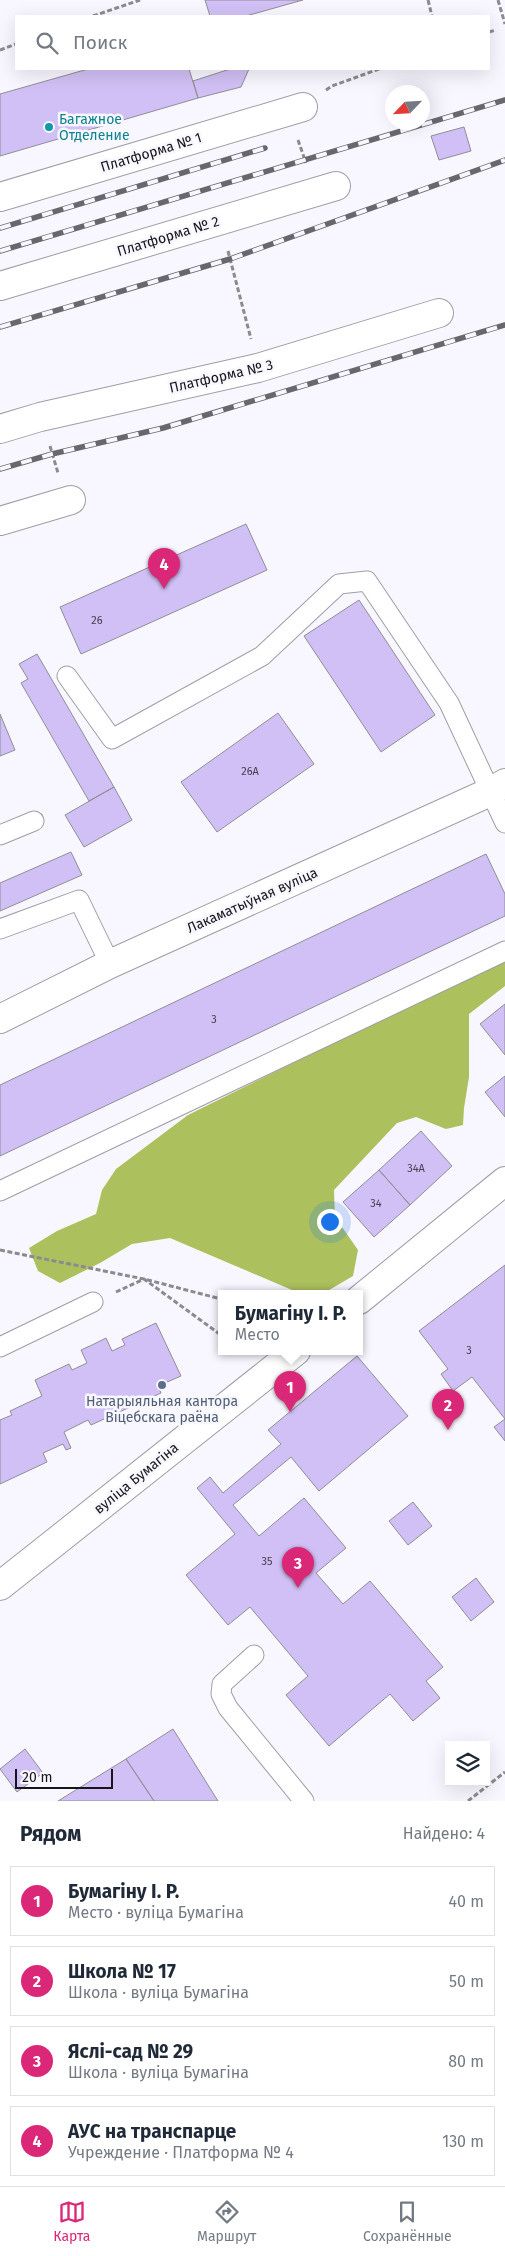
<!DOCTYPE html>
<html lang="ru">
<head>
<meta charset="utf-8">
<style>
  :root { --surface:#fff; --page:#f6f6f7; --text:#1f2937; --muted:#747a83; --line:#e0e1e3; --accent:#db2777 }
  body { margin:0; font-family:"Fira Sans",sans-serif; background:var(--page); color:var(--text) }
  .controls { position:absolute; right:15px; bottom:15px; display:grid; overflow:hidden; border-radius:0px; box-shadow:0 5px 20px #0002 }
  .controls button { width:45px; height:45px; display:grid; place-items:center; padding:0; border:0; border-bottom:1px solid var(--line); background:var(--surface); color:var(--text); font:25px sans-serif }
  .compass { position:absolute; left:385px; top:85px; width:45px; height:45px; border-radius:50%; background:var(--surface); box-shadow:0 5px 20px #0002; rotate:245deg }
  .scale { position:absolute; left:15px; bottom:12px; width:98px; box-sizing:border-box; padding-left:5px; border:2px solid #161518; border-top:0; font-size:14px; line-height:18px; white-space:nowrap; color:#161518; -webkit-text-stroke:4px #f8f6fe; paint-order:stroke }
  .you { position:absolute; left:329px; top:1221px; width:18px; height:18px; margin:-12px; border:4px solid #fff; border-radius:50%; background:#1a73e8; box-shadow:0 0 0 8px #1a73e833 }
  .badge { display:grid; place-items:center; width:32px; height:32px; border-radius:50%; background:var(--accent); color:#fff; font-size:16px; font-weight:700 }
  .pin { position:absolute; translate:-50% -41px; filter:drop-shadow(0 1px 2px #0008) }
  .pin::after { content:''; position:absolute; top:26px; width:18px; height:15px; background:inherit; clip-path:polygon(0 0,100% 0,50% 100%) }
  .popup { position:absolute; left:218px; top:1290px; width:145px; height:65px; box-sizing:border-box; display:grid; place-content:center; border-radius:0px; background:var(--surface); filter:drop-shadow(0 1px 4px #0005); font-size:16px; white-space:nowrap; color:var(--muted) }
  .popup b { font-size:19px; color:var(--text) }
  .popup::after { content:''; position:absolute; left:50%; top:100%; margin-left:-10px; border:10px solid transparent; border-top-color:var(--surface) }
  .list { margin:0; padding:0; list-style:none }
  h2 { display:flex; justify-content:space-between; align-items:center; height:65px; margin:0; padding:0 20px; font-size:21px }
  h2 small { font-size:16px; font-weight:400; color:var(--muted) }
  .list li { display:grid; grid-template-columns:32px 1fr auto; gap:15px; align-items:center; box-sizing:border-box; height:70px; margin:0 10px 10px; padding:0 10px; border:1px solid var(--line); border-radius:0px }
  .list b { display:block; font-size:19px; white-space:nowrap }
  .list p { margin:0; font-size:16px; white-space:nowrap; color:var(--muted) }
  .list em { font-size:16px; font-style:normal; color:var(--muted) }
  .icon { flex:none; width:28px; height:28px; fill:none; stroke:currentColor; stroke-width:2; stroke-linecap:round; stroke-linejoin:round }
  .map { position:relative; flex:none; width:505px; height:1801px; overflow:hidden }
  .search { position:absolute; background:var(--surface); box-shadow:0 5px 20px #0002; left:15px; right:15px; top:15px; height:55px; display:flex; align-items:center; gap:12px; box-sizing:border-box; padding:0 18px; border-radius:0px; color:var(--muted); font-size:19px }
  .sheet { height:385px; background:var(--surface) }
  nav { display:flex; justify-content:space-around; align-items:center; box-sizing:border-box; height:70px; border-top:1px solid var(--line); background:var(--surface); font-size:14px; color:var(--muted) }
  nav a { display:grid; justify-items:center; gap:2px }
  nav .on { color:var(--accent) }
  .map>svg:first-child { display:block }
  .forest { fill:#acc05e }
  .building { fill:#d1c0f5; stroke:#908e95 }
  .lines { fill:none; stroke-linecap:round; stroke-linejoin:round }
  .service-casing { stroke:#a09ea5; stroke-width:21 }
  .pedestrian-casing { stroke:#a09ea5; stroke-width:30 }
  .minor-casing { stroke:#a09ea5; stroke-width:30 }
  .path { stroke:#8b8a8f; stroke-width:3; stroke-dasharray:5 2.5; stroke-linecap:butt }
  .service { stroke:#fff; stroke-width:19 }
  .pedestrian { stroke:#fff; stroke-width:28 }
  .minor { stroke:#fff; stroke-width:28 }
  .rail-casing { stroke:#69676c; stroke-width:5.5 }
  .rail { stroke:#f8f6fe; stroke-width:4; stroke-dasharray:11; stroke-linecap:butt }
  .culture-dot { fill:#0f9aa8; stroke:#f8f6fe; stroke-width:2 }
  .service-dot { fill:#5c6f8a; stroke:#f8f6fe; stroke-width:2 }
  .labels { text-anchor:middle; stroke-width:5; stroke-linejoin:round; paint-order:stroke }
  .number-label { font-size:11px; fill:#45404f }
  .culture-label { font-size:14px; fill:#0d838f; stroke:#f8f6fe; text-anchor:start }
  .street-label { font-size:14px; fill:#161518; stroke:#f8f6fe }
  .service-label { font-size:14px; fill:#4e5e75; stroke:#f8f6fe }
</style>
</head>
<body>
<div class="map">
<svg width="505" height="1801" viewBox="0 0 505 1801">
  <rect width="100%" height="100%" fill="#f8f6fe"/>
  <path class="forest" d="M505,958v28l-36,28v63l-5,31 -1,17 -17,4 -30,-12 -19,6 -63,67 1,27 23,33 -5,26 -29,17h-25l-129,-55 -38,6 -32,19 -40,20 -22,-12 -9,-23 28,-17 39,-17 6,-24 14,-21 72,-54z"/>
  <path class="building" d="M205,0h98l-57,16h-36z
    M88,69h101l9,29 -198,58v-62z
    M230,69h19l-8,18 -43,11 -5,-17z
    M464,127l7,24 -32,9 -8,-24z
    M246,524l21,46 -186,84 -21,-47z
    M359,600l76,115 -54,37 -77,-116z
    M37,654l77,133 -25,14 -68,-118 7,-4 -9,-15z
    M278,713l36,51 -97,68 -36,-50z
    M0,714l15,36 -15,6z
    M114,787l18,33 -48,27 -19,-32z
    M71,852l11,23 -82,36v-28z
    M486,854l19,40v22l-505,240v-71z
    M505,1004v51l-25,-31z
    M505,1076v41l-20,-25z
    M421,1131l31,35 -42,39 -31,-35z
    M379,1170l31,35 -36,32 -31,-35z
    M505,1265v176l-11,-14 11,-8 -33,-42 -19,14 -12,-17 7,-5 -29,-38z
    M156,1323l25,53 -23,10 3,7 -70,32 -3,-5 -24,12 7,16 -5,2 -3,-6 -20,9 4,9 -47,22v-64l12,-5 -2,-4 32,-15 -7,-16 34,-16 3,6 15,-7 -6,-13 11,-5 14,-7 6,13 13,-6 -3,-6z
    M357,1356l51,60 -89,75 -28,-34 -58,48 26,31 45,-38 42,50 -30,25 27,31 27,-23 73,86 -17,14 14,17 -27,23 -23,-27 -61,52 -43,-51 22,-19 -58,-69 -22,18 -42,-50 49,-41 -38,-46 13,-11 13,16 58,-49 -13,-14z
    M413,1502l19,24 -24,19 -19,-24z
    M476,1578l18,24 -23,19 -19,-24z
    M173,1729l45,72h-64l-28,-42z
    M25,1749l18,24 -26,19 -17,-23z
    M126,1759l28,42h-96z"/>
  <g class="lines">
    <defs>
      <path id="service" d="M67,676l45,63 150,-83 77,-72 28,-3 82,122 56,120
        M0,835l34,-14
        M0,929l79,-29 31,64
        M0,1191l505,-240
        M0,1347l93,-45
        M254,1655l-32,29 -1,10 7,14 76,93"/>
      <path id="pedestrian" d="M0,197l303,-90
        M0,286l336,-100
        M0,429l40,-12 218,-49 181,-55
        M0,521l71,-21"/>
      <path id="minor" d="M0,1019l110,-55 380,-172 15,-9
        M359,1300l146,-119
        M0,1586l296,-235"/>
    </defs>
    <use href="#service" class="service-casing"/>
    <use href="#pedestrian" class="pedestrian-casing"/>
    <use href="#minor" class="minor-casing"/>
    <path class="path" d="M428,0l4,16
      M498,0l7,24
      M93,16l47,-16
      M489,32l7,-2
      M0,50l16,-6
      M326,90l6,-4 47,-17
      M298,140l8,23
      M228,251l23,88
      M50,446l8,27
      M0,1250l144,29 77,20
      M116,1292l28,-13 77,56
      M468,1801l37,-29"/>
    <use href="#service" class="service"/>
    <use href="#pedestrian" class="pedestrian"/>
    <use href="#minor" class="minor"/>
    <defs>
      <path id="rail" d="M0,228l265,-80
        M0,251l505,-151
        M0,327l230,-68 275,-99
        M0,469l52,-15 111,-26 342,-103"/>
    </defs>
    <use href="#rail" class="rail-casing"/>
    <use href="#rail" class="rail"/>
  </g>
  <circle class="culture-dot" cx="49" cy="127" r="5"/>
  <circle class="service-dot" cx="162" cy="1385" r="5"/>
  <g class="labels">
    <g class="number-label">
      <text x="97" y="624">26</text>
      <text x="250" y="775">26А</text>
      <text x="214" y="1023">3</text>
      <text x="416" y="1172">34А</text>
      <text x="376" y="1207">34</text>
      <text x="469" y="1354">3</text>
      <text x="267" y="1565">35</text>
    </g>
    <g class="culture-label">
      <text x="59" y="124">Багажное<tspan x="59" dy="16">Отделение</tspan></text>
    </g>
    <g class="street-label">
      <text transform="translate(151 152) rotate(-17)" y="5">Платформа № 1</text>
      <text transform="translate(168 236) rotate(-17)" y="5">Платформа № 2</text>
      <text transform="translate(221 376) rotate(-13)" y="5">Платформа № 3</text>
      <text transform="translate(252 900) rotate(-24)" y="5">Лакаматыўная вуліца</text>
      <text transform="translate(136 1478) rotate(-39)" y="5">вуліца Бумагіна</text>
    </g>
    <g class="service-label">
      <text x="162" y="1406">Натарыяльная кантора<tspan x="162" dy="16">Віцебскага раёна</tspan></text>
    </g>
  </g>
</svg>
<div class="controls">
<button><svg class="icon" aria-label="layers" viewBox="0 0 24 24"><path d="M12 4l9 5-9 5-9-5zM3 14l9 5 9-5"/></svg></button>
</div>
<svg class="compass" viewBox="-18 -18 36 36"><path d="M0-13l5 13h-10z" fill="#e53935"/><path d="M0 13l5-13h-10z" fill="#747a83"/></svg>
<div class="scale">20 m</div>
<div class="you"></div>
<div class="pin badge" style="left:290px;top:1412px">1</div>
<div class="popup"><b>Бумагіну І. Р.</b>Место</div>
<div class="pin badge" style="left:448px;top:1430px">2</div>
<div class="pin badge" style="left:298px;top:1588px">3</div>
<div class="pin badge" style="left:164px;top:589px">4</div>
<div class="search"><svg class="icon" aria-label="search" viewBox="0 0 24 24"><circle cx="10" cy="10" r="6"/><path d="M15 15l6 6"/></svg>Поиск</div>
</div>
<section class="sheet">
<h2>Рядом<small>Найдено: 4</small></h2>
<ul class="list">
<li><span class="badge">1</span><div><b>Бумагіну І. Р.</b><p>Место · вуліца Бумагіна</p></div><em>40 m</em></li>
<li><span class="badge">2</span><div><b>Школа № 17</b><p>Школа · вуліца Бумагіна</p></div><em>50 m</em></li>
<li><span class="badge">3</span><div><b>Яслі-сад № 29</b><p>Школа · вуліца Бумагіна</p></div><em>80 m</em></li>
<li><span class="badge">4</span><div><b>АУС на транспарце</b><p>Учреждение · Платформа № 4</p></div><em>130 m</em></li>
</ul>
</section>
<nav>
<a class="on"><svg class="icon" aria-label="map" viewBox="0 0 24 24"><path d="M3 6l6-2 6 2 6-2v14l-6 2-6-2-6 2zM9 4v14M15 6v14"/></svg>Карта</a>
<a><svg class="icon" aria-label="directions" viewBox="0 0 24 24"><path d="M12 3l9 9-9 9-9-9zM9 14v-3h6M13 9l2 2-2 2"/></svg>Маршрут</a>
<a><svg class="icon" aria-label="saved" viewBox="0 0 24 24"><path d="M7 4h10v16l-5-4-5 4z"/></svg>Сохранённые</a>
</nav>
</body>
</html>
